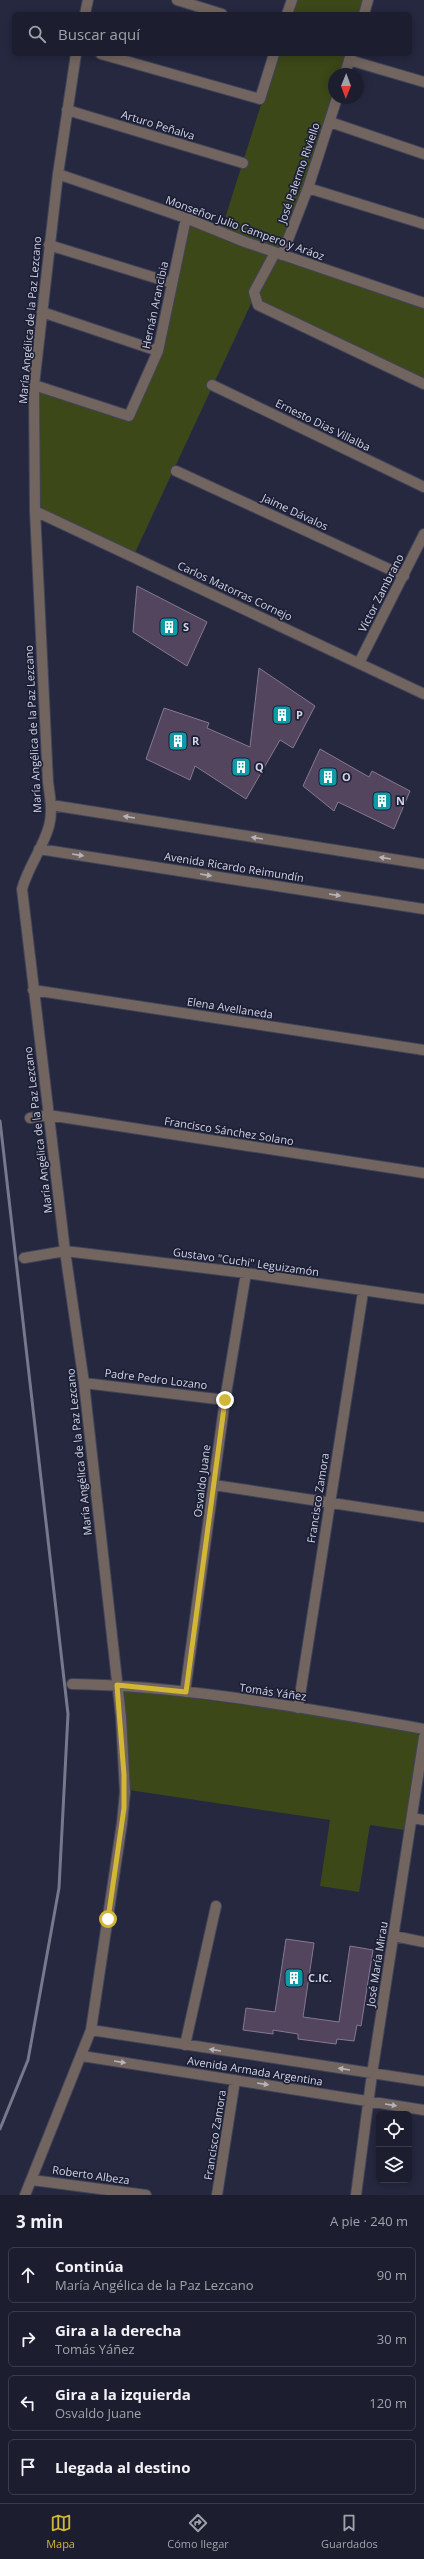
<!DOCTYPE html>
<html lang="es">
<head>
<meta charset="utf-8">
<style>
  :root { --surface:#1c1e2f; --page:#252737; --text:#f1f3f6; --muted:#a0a2aa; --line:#3a3c4b; --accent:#d2b635 }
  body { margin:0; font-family:"Open Sans",sans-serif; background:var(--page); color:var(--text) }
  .controls { position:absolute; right:12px; bottom:12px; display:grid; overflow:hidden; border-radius:6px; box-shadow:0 2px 10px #0003 }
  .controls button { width:36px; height:36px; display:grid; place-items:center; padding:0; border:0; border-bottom:1px solid var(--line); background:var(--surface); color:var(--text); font:20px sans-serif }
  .compass { position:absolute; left:328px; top:68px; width:36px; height:36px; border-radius:50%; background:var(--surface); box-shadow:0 2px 10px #0003; rotate:181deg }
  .stop { position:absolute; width:12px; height:12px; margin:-9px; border:3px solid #d2b635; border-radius:50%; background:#fff }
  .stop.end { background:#d2b635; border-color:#fff; box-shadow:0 1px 4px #0008 }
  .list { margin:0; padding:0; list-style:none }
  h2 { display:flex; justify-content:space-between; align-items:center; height:52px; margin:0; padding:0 16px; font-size:17px }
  h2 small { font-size:13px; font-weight:400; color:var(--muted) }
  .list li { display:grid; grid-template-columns:26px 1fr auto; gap:12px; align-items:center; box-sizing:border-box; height:56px; margin:0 8px 8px; padding:0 8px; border:1px solid var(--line); border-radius:6px }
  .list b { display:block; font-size:15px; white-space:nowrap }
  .list p { margin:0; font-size:13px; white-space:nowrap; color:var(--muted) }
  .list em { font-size:13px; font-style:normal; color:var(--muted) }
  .icon { flex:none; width:22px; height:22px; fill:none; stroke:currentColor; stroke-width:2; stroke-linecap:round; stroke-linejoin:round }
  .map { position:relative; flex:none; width:424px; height:2195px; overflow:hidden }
  .search { position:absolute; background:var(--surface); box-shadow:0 2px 10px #0003; left:12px; right:12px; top:12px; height:44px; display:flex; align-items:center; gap:10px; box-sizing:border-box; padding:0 14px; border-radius:6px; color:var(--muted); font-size:15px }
  .sheet { height:308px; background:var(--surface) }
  nav { display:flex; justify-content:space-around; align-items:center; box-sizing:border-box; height:56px; border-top:1px solid var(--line); background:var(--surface); font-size:11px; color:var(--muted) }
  nav a { display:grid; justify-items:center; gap:2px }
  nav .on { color:var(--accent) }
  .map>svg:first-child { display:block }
  .green { fill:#3c4818 }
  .building { fill:#52455d; stroke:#867892 }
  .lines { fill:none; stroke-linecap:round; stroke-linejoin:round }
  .minor-casing { stroke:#414459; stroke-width:12 }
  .minor { stroke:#726560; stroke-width:10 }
  .rail { stroke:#76798c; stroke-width:3 }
  .oneway { fill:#b5b3bc }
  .route { stroke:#d2b635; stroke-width:5 }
  .labels { text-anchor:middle; stroke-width:3.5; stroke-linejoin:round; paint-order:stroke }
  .street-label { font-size:11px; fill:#d2d5e4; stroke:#1c1f35 }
  .poi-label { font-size:11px; font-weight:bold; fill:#d2d5e4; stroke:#1c1f35; text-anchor:start }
</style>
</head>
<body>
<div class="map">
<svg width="424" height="2195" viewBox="0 0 424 2195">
  <rect width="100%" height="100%" fill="#25283f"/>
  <path class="green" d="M294,0h74l-5,14h-74z
    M277,54h73l-7,20h-9v24l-52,157 142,50v79l-166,-79 -2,-12 -123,264 -98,-46 -1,-126 95,30 29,-64 28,-133 35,13z
    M124,1689l300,40 -13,102 -41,-6 -11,67 -39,-6 10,-66 -201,-30z"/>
  <path class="building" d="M137,586l70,36 -20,44 -54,-34z
    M259,668l56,38 -22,42 -13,-8 -34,59 -51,-33 -5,14 -44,-21 18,-51 45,15 -2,5 43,19z
    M320,749l49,28 3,-6 38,20 -16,38 -56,-27 -4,9 -31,-25z
    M286,1939l28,4 -11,74 36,5 11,-76 23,4 -12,76 -4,-1 -3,16 -17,-2 -1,5 -38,-5v-5l-25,-4v4l-30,-4 3,-22 29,4z"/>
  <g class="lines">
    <defs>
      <path id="minor" d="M177,0l45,14
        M85,14l3,-14
        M287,14l5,-14
        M364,14l4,-14
        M101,54l159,45 14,-45
        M349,60l75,22
        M345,74l6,-20
        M67,110l176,53
        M330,122l94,32
        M58,174l128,44 59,24 179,61
        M308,188l116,36
        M49,245l123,38
        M275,253l-21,39 4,13 166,79
        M282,255l26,-67 29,-90
        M42,312l116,39
        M34,385l95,31 29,-65 28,-133
        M212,385l212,102
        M176,471l228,105
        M35,511l389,183
        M359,663l65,-129
        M51,805l373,59
        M39,849l385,60
        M33,990l391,60
        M30,1118l18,-3 376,58
        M24,1258l41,-7 181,22 178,26
        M84,1383l141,17
        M214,1485l210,32
        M72,1684c118,2 236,25 352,45
        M185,1692l40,-292 21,-127
        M298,1708l65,-416
        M413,1818l11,2
        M394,1936l30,6
        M91,2030l333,51
        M185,2045l31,-139
        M82,2056l342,54
        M32,2180l114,15
        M25,2195l66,-165 31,-207 3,-31 -4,-75 -37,-334 -19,-132 -43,-362c6,-22 21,-41 27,-63 4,-15 1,-29 -1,-44l-13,-271 -1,-126 24,-211 18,-120
        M217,2195l18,-115
        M356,2195l16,-121 52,-337"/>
    </defs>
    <use href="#minor" class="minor-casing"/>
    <use href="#minor" class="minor"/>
    <path class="rail" d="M0,1121l68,593 -9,174 -31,172 -28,69"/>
  </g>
  <defs><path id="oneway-solid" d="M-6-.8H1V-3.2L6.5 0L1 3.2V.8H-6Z"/></defs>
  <g class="oneway">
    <use href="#oneway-solid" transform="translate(129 817) rotate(-171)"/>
    <use href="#oneway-solid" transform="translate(257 838) rotate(-171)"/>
    <use href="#oneway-solid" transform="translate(78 855) rotate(9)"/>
    <use href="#oneway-solid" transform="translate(385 858) rotate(-171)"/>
    <use href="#oneway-solid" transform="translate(206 875) rotate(9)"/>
    <use href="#oneway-solid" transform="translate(335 895) rotate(9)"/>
    <use href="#oneway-solid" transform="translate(215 2050) rotate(-171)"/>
    <use href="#oneway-solid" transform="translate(120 2062) rotate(9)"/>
    <use href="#oneway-solid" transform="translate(344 2069) rotate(-171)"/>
    <use href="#oneway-solid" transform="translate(263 2084) rotate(9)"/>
    <use href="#oneway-solid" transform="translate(391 2105) rotate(9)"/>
  </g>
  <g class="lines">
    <path class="route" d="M108,1919l16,-111v-33l-7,-90 69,7 39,-292"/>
  </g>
  <defs>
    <symbol id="building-square" viewBox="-11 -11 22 22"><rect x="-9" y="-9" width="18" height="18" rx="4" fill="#0f9aa8" stroke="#1c1f35"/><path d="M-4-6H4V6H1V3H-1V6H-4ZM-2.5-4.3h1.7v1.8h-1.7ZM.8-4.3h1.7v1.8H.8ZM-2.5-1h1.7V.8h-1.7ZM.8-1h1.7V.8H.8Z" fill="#fff"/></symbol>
  </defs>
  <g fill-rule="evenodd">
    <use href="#building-square" x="158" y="616" width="22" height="22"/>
    <use href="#building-square" x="271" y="704" width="22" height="22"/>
    <use href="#building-square" x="167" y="730" width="22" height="22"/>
    <use href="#building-square" x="230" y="756" width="22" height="22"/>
    <use href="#building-square" x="317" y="766" width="22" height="22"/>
    <use href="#building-square" x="371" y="790" width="22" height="22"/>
    <use href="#building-square" x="283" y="1967" width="22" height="22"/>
  </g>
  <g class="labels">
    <g class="street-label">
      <text transform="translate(158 125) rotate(17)" y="4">Arturo Peñalva</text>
      <text transform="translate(299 173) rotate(-71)" y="4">José Palermo Riviello</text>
      <text transform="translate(245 228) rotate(20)" y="4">Monseñor Julio Campero y Aráoz</text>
      <text transform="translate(155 305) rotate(-78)" y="4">Hernán Arancibia</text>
      <text transform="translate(30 320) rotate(-85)" y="4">María Angélica de la Paz Lezcano</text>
      <text transform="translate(323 425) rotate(26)" y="4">Ernesto Dias Villalba</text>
      <text transform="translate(295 512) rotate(25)" y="4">Jaime Dávalos</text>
      <text transform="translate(235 591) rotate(25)" y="4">Carlos Matorras Cornejo</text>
      <text transform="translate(381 593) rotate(-63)" y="4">Víctor Zambrano</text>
      <text transform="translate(33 729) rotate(-93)" y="4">María Angélica de la Paz Lezcano</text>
      <text transform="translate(234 867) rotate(9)" y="4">Avenida Ricardo Reimundín</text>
      <text transform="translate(230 1008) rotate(9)" y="4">Elena Avellaneda</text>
      <text transform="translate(38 1130) rotate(-97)" y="4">María Angélica de la Paz Lezcano</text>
      <text transform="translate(229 1131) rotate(9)" y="4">Francisco Sánchez Solano</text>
      <text transform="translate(246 1262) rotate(8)" y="4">Gustavo "Cuchi" Leguizamón</text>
      <text transform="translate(156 1379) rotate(7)" y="4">Padre Pedro Lozano</text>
      <text transform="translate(79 1452) rotate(-96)" y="4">María Angélica de la Paz Lezcano</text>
      <text transform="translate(202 1481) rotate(-83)" y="4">Osvaldo Juane</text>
      <text transform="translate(318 1498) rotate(-81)" y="4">Francisco Zamora</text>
      <text transform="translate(273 1692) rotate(8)" y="4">Tomás Yáñez</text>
      <text transform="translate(377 1964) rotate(-81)" y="4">José María Mirau</text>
      <text transform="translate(255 2071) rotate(9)" y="4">Avenida Armada Argentina</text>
      <text transform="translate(215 2135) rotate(-81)" y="4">Francisco Zamora</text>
      <text transform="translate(91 2175) rotate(8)" y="4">Roberto Albeza</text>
    </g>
    <g class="poi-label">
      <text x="183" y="631">S</text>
      <text x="296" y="719">P</text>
      <text x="192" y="745">R</text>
      <text x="255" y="771">Q</text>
      <text x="342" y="781">O</text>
      <text x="396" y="805">N</text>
      <text x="308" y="1982">C.IC.</text>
    </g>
  </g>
</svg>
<div class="controls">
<button><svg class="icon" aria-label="locate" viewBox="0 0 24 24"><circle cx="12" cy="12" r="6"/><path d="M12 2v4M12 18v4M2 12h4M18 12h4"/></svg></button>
<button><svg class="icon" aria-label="layers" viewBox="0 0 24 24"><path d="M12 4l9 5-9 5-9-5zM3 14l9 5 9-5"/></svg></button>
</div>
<svg class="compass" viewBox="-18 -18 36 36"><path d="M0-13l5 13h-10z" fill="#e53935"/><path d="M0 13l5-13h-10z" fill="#a0a2aa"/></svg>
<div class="stop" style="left:108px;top:1919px"></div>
<div class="stop end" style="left:225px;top:1400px"></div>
<div class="search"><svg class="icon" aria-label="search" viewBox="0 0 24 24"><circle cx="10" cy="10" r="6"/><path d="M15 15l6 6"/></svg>Buscar aquí</div>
</div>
<section class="sheet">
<h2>3 min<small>A pie · 240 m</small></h2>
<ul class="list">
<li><svg class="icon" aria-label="ahead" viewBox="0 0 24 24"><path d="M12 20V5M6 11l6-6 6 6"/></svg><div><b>Continúa</b><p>María Angélica de la Paz Lezcano</p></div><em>90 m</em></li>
<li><svg class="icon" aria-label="right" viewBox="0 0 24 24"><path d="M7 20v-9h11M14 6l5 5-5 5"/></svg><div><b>Gira a la derecha</b><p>Tomás Yáñez</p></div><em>30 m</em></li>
<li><svg class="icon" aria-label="left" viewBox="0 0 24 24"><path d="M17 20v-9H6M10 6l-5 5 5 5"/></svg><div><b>Gira a la izquierda</b><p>Osvaldo Juane</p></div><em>120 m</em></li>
<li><svg class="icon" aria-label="arrive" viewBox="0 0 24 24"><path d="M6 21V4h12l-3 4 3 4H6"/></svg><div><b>Llegada al destino</b></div></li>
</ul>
</section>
<nav>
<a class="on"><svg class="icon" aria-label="map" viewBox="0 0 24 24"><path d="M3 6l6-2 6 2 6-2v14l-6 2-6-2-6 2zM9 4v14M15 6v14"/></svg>Mapa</a>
<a><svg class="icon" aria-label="directions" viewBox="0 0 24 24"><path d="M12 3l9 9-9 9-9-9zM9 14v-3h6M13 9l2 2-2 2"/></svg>Cómo llegar</a>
<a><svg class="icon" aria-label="saved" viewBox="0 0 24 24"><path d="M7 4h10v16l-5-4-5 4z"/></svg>Guardados</a>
</nav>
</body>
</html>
